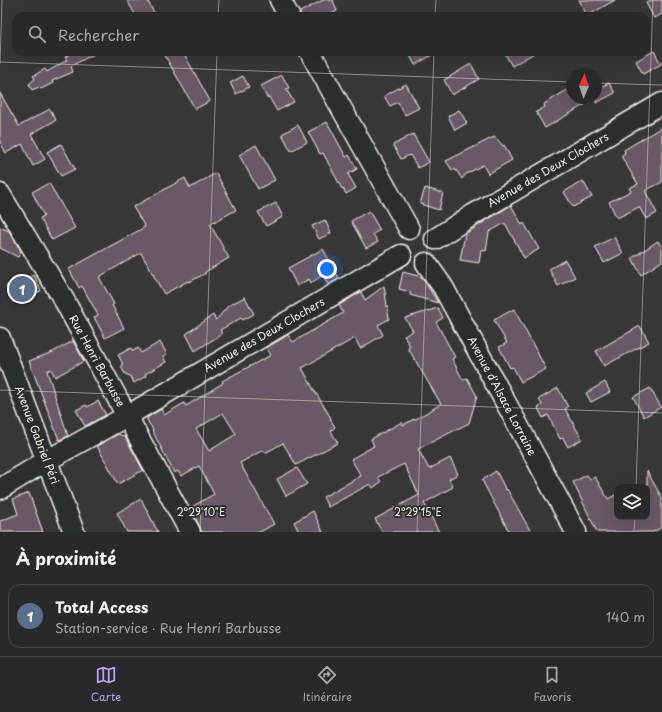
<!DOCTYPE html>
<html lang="fr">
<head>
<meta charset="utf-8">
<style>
  :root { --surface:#29282b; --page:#353437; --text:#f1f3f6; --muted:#a5a6a9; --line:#454447; --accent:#bca0f2 }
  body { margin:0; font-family:"Playpen Sans",sans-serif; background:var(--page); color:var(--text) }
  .controls { position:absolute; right:12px; bottom:12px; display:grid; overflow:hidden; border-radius:8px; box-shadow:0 4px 16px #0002 }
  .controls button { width:36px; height:36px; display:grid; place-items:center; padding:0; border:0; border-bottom:1px solid var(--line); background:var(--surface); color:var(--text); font:20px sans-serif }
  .compass { position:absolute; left:566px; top:68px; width:36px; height:36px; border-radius:50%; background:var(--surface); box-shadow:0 4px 16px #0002; rotate:2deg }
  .you { position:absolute; left:327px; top:269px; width:14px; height:14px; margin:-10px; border:3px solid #fff; border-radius:50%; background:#1a73e8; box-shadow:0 0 0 6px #1a73e833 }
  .badge { display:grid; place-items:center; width:26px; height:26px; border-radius:50%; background:var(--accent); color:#fff; font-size:13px; font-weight:700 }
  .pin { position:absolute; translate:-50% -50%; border:2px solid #fff; box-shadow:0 1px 4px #0006 }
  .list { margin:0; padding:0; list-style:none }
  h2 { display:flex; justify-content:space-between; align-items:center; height:52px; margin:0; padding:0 16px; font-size:17px }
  h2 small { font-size:13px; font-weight:400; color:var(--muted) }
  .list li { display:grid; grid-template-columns:26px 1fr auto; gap:12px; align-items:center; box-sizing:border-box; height:64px; margin:0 8px 8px; padding:0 8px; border:1px solid var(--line); border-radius:12px }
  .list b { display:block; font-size:15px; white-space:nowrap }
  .list p { margin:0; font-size:13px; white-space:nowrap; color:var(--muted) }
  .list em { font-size:13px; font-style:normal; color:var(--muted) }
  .icon { flex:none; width:22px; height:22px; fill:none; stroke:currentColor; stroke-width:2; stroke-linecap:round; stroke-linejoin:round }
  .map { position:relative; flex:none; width:662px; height:532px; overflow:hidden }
  .search { position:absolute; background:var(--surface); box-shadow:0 4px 16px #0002; left:12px; right:12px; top:12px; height:44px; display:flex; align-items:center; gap:10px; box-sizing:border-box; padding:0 14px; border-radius:12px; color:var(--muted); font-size:15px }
  .sheet { height:124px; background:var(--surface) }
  nav { display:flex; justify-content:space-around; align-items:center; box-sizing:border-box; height:56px; border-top:1px solid var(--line); background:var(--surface); font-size:11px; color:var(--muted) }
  nav a { display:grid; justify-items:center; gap:2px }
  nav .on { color:var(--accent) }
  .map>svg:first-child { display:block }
  .building { fill:#695965; stroke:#f4f1e8; fill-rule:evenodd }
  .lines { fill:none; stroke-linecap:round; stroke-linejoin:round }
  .minor-casing { stroke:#f4f1e8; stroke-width:23 }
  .minor { stroke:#2a2d2e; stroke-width:20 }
  .ticks { fill:none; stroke:#f4f1e8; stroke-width:1; stroke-opacity:0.45 }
  .labels { text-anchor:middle; stroke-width:3.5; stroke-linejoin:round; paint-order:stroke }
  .street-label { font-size:11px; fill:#f4f1e8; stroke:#2a2d2e }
  .ticks-label { font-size:10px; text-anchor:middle; fill:#f4f1e8; stroke:#2a2d2e; stroke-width:3.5; stroke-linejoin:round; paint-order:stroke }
</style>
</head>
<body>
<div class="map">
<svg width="662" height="532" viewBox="0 0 662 532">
  <rect width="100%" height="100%" fill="#373639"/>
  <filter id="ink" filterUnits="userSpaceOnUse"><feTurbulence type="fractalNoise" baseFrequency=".025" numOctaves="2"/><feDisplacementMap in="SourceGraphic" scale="8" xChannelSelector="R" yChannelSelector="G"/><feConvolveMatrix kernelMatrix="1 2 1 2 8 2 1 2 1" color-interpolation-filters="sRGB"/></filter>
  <g filter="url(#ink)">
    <path class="building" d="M127,0h20l9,16h-20z
      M323,0h10l4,11 -9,5h-28v-4z
      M579,0h36l-28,16z
      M653,0h9v14l-8,4 -8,-15z
      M654,51l7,13 -18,10 -7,-13z
      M74,52h24l-27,14 2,6 -21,9 1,2 -12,6 -2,-2 -7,3 -3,-6 6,-5 -2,-3 12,-7 2,3 20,-12 -2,-3z
      M163,52h20l27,49 -15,8z
      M408,52h29l-22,13z
      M504,52h32l-24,14z
      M471,64l8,15 -27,16 -8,-15z
      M282,75l7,13 -3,1 8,13 -17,9 -8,-14 -2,1 -6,-12z
      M243,76l6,11 -13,7 -6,-11z
      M609,83l6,10 -19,10v-14z
      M406,84l13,24 -14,7 -7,-13 -8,4 -6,-10z
      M572,87v11h24l-51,30 -9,-16 9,-5 -1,-3z
      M0,93l19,33 31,-17 6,11 -25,14 14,25 -12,7 -11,-22 -16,9 -6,-11z
      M459,110l8,13 -12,7 -7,-14z
      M327,122l19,35 3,-2 8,14 -9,5 8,14 -10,6 -3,-6 -1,1 -19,-36 -3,1 -12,-22z
      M298,125l9,17 -16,9 -9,-17z
      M662,127v55l-17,9 12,22 -11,6 -7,-12 -22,11 -8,-16 22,-11 -2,-3 9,-4 -17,-28 4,-3 -1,-3z
      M413,134l16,28 -11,6 -8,-13 -9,4 -8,-14z
      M494,137l3,2 6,7 1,-1 8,15 -24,14 -5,-9 -17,9 -4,5 -6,-9h-4l-6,-9z
      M61,144l14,25 -14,7 -14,-24z
      M256,145l19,35 -17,9 -19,-34z
      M216,173l20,37 -26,14 19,34 -24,14 1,1 -17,9 -1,-1 -24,13 -23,-41 -42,24 15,27 -2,1 12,23 -19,10 -11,-21 4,-2 -16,-29 -3,2 -10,-19 76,-42 -12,-20 52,-29 5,10z
      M583,181l9,16 -19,10 -9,-15z
      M49,183l26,45 -23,12 -12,-22 4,-2 -12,-24z
      M425,188l18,5 -4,17 -19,-6z
      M276,203l7,14 -17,9 -8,-14z
      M511,205l11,20 2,-2 15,26 -15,9 -19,-35 -16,9 -3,19 -5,-1 -2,13 -19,-3 5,-26z
      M369,211l11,19 -7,4 5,8 -12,6 -15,-27z
      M325,220l6,13 -12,6 -7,-13z
      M0,227l9,4 12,20 -3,6 -18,-9z
      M614,237l9,16 -19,10 -9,-16z
      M658,241l4,7v13l-21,14 -9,-17z
      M323,249l16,29 -11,7 -5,-10 -12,8 -2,-4 -12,7 -9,-18z
      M565,260l10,17 -17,9 -9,-17z
      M403,272l19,5 16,26 -28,-8v-3l-11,-3z
      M34,275l7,16 -28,11 -7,-16z
      M384,286l5,33 -11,6 5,10 -22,13h-1l-5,-10 -53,30 12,22 17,28 -1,1 5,8 -4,4 7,12 -42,22 -13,-22 -18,10 -2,-3 -23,13 34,61 -14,8h-59l-1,-5 -10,-19 24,-14 -15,-28 -18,10 -3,-5 -4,2 -22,-43h1l-6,-10 1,-3 13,-8 3,6 20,-12 2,3 37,-23 -1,-2 49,-26 -5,-7 22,-13 5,7 50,-29 -4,-8 22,-13 4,8zM223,413l13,21 -27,17 -13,-22z
      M245,297l9,17 -11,6 -2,-2 -21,12 2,4 -27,17 -9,-17 27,-19 3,5 13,-15z
      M438,308l5,10 -7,4 19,35 -3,2 11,21 4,-2 10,18 -8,27 -51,26 11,20 21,-11 8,16 -9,5 4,8 -29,16 15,29h-57l-7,-13 44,-24 -15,-31 -26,13 3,5 -8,6 -3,-4 -42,23 -5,-10 38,-21 -10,-17 23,-13 -3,-7 31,-17 1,3 11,-6v1l27,-16 -33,-56 2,-2 -6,-10 9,-5 -8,-13z
      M514,309l32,60 -25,13 -8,-15 -3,1 -11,-21 8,-4 -13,-23z
      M640,326l9,16 -45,24 -8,-15z
      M73,341l11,20 -29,16 -4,-8 -4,2 21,65 -9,4 -30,-79 24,-9z
      M160,342l7,12 -4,2 3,6 -21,12 1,2 -12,7 -4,-7 -5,-2 -3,-5v-7l-4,-7 13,-7 2,3 5,-3 3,5z
      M605,382l5,10 -19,10 -5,-9z
      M558,388l10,19 -3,2 17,30 -14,8 -5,-9 -3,1 -12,-24 -5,3 -5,-10 4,-3 -3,-6z
      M650,388l11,19 -17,10 -11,-20z
      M98,401l8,14 -21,11 -9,-16 10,-5 1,2z
      M118,434l7,3 18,33 -25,14 -21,-38z
      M297,468l10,16 -21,12 -9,-17z
      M496,471l10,19 1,-1 24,43h-21l-3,-4 -25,-48z
      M647,471l15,27v29l-9,5h-56l-24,-50 14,-7 3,4 5,-2 13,22 9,-5v23h30z
      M29,493l14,39h-43v-11l18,-7 -5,-15z
      M141,499l17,33h-31l-10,-19z
      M313,511l10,21h-24l-5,-10z"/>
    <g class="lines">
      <defs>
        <path id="minor" d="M280,0l9,16
          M310,52l99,177
          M0,194l64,106 126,232
          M435,239l39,-25 188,-111
          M426,263l17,24 133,245
          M0,338l74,194
          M0,489l46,-28 81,-45 274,-161"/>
      </defs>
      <use href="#minor" class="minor-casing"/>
      <use href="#minor" class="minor"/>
    </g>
  </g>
  <path class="ticks" d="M218,16l1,-16M435,16l1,-16M0,62l572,20M0,64l2,-64M596,83l66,2M0,390l662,23M636,487l17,-487M200,532l17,-480M417,532l17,-480M634,532l1,-15"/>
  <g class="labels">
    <g class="street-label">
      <text transform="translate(548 170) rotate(-30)" y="4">Avenue des Deux Clochers</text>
      <text transform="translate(264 335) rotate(-30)" y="4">Avenue des Deux Clochers</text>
      <text transform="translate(97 361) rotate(61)" y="4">Rue Henri Barbusse</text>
      <text transform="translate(502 396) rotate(62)" y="4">Avenue d'Alsace Lorraine</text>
      <text transform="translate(37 435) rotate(69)" y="4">Avenue Gabriel Péri</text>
    </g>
  </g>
  <g class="ticks-label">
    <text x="201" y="516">2°29'10"E</text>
    <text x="418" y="516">2°29'15"E</text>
  </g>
</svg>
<div class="controls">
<button><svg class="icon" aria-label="layers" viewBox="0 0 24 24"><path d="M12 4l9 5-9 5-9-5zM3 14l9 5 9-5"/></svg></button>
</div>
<svg class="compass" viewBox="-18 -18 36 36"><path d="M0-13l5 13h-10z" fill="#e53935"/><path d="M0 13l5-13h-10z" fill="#a5a6a9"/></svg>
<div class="you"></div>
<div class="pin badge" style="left:22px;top:289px;background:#5c6f8a">1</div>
<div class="search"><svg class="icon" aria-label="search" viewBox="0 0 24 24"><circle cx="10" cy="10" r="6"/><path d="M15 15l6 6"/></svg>Rechercher</div>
</div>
<section class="sheet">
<h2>À proximité<small></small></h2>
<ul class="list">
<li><span class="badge" style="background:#5c6f8a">1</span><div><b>Total Access</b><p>Station-service · Rue Henri Barbusse</p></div><em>140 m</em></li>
</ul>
</section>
<nav>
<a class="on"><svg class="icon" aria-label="map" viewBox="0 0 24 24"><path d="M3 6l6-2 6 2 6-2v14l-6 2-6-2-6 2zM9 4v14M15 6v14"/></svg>Carte</a>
<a><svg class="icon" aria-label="directions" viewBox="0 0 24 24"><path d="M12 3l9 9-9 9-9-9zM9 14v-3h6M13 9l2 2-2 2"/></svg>Itinéraire</a>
<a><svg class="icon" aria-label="saved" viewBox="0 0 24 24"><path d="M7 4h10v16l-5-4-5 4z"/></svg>Favoris</a>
</nav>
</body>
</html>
